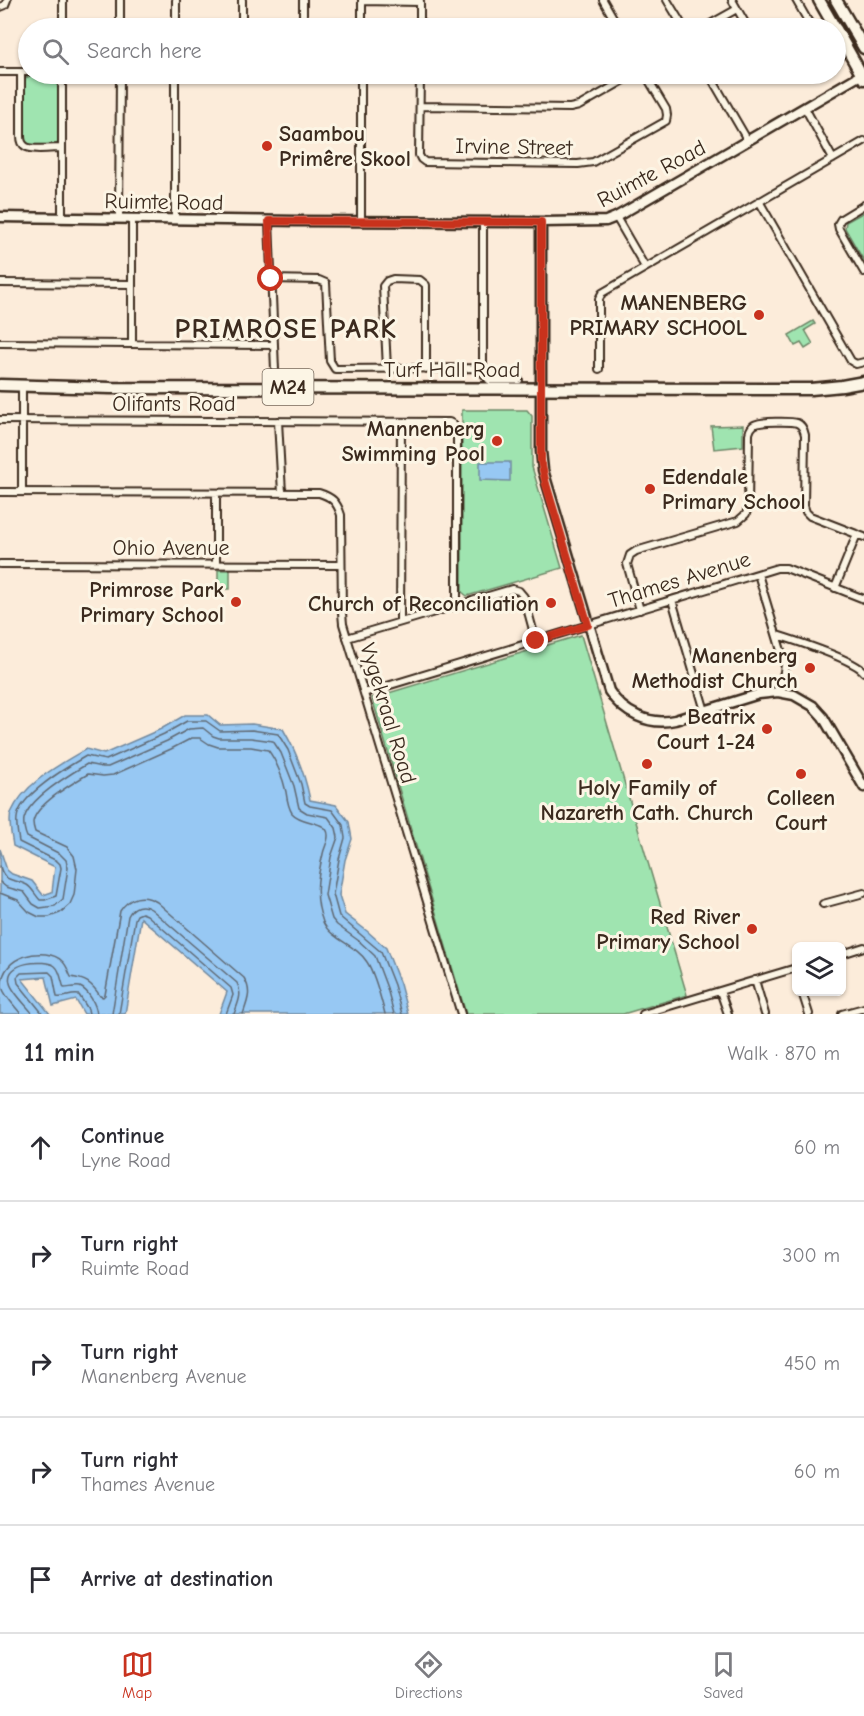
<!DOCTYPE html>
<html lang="en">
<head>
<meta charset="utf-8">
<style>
  :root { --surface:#fff; --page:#f2f2f3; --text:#2b2b33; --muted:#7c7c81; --line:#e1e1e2; --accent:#c8321e }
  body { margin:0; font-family:"Comic Neue",sans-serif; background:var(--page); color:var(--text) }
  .controls { position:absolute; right:18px; bottom:18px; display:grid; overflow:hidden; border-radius:9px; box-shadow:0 2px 4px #0004 }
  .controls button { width:54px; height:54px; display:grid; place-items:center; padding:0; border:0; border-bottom:2px solid var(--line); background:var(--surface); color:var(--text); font:30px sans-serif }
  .stop { position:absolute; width:18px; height:18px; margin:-14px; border:4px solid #c8321e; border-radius:50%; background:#fff }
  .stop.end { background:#c8321e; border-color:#fff; box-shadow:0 2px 6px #0008 }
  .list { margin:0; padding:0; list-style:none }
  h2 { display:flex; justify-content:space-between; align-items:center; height:78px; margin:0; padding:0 24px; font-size:26px }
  h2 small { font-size:20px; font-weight:400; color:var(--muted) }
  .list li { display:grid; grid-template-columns:39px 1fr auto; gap:18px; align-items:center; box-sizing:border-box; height:108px; padding:0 24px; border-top:2px solid var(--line) }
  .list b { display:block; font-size:22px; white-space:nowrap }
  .list p { margin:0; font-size:20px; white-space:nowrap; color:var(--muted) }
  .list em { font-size:20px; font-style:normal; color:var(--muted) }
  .icon { flex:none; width:33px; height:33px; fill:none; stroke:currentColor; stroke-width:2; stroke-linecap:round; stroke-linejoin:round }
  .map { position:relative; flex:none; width:864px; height:1014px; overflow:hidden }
  .search { position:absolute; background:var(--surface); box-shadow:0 2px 4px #0004; left:18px; right:18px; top:18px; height:66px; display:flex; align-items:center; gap:15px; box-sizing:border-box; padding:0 21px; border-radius:33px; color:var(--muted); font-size:22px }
  .sheet { height:618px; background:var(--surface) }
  nav { display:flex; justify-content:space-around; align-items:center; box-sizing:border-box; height:84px; border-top:2px solid var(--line); background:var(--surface); font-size:16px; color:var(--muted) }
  nav a { display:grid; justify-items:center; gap:3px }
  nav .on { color:var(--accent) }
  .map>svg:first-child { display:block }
  .green { fill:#9fe4b0; stroke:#6d8767; stroke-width:1.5 }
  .water { fill:#97c8f3; stroke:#72899e; stroke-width:1.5 }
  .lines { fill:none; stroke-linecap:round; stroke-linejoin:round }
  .shore { stroke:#606973; stroke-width:1.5 }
  .minor-casing { stroke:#3b2a1e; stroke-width:10 }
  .tertiary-casing { stroke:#3b2a1e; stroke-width:13 }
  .primary-casing { stroke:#3b2a1e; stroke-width:15 }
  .minor { stroke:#fcf5e5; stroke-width:6 }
  .tertiary { stroke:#fcf5e5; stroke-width:8 }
  .primary { stroke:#fcf5e5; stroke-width:10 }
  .route { stroke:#c8321e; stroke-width:8 }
  .poi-dot { fill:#c8321e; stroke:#fcf5e5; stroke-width:2 }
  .labels { text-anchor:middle; stroke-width:6; stroke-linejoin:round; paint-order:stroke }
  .shield { fill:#fcf5e5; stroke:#75675a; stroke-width:1.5 }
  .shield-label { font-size:21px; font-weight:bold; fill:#3b2a1e }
  .poi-label { font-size:22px; font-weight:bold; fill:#3b2a1e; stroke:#fcf5e5; text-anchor:end }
  .street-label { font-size:22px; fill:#3b2a1e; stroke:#fcf5e5 }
  .district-label { font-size:28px; font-weight:bold; letter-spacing:1.5px; fill:#3b2a1e; stroke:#fcf5e5 }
</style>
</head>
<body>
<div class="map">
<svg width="864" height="1014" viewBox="0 0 864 1014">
  <rect width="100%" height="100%" fill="#fcecda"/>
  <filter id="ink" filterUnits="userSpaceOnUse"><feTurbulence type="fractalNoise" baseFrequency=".0167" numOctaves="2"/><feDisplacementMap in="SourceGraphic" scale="12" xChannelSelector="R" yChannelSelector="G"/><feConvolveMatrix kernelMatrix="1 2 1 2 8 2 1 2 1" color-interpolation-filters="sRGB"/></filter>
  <g filter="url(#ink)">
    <path class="green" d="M31,75h22l5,4v64l-5,3 -23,-1 -5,-3 -1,-5v-54l2,-5z
      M864,212v49l-19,-33 1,-6z
      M813,321l2,3 -10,6 8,14 -8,5 -4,-6 -6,3 -6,-11z
      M462,410h65l5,6v51l30,101 -95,28 -5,-4z
      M743,425v21l-29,3 -3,-23z
      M218,570h12v19h-12z
      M581,635l106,360 -64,19h-157l-94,-316z"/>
    <path class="water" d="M480,462h30v19l-30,-1z
      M185,715h23l12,10 32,-1 31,5c13,22 22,45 27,71l26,5 13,17 3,17 -7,21 -6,35 6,19 22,17 19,17 14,36 8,30h-189l8,-22 -86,-74 -16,96h-41l-8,-14 -23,6 -7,-29 -24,2 28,35h-50v-165l7,21 5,4 20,7 11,14 9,-3 3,-25 -42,-21c-1,-9 -5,-24 -2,-33 13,-30 48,-48 75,-64l18,5 57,-25z"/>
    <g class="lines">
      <path class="shore" d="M0,866c4,18 15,12 27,19 5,3 9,11 13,15h5l11,-4 5,-28 -1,-4 -3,-3 -38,-19c-1,-7 -3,-16 -2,-24 2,-23 50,-51 69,-62l20,4 58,-26 23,-13h19l14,10 32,-1 26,4 10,16 13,34 4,19 5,3 22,4 11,15 2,13 -6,21 -6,35 6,22 42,36 13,33 8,29
        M0,882l6,5 18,5 9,12 7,4 15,-2 8,-7 5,-31 -2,-8 -6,-6 -33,-17c-2,-4 -4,-13 -3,-18 4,-20 46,-45 63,-55l15,3h6l59,-26 22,-12 14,-1 10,8 6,2h32l22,3 8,12 13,33 5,22 8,5 21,4 8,11 2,9 -7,20 -6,38 7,24 5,6 22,16 16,15 12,32 7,26
        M0,893l18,7 11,12 10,5h10l11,-4 10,-9 4,-9 3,-26 -3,-13 -7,-9 -32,-15c-1,-3 -2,-7 -2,-10 3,-18 40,-39 55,-48l15,2 10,-1 58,-26 21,-11h8l9,6 9,3h33l17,3c8,10 15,28 18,42 1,7 2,15 6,21 10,12 37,7 36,23 0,6 -4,12 -5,18 -6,24 -9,44 0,68 8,18 34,23 44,40 8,12 14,37 18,52
        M21,1014c-6,-8 -16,-17 -19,-27 -2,-33 44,-41 60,-26 5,4 6,10 9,16 14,2 21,6 29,19l3,1 2,-2 15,-84c9,-14 23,-18 37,-9l87,76c8,13 4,22 -1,36
        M33,1014c-6,-8 -21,-22 -23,-31 -6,-22 35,-24 45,-17 6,5 6,15 9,22 5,0 11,-2 16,-1 9,4 16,18 17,27
        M43,1014l-25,-31 -1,-6 4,-4 28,-1 4,4 4,21c7,2 14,-4 22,-2l9,14 1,5
        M112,1014l16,-98c5,-10 14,-13 23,-7l86,74c6,11 1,20 -3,31
        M119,1014l16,-95 2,-4 5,-2 5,2 84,73 2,7 -7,19"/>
      <defs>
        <path id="minor" d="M303,0v28
          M603,0l16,28
          M667,0l17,28
          M732,0l16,28
          M796,0l16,28
          M362,1l58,1
          M0,7l5,-2 2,-5
          M63,28v-28
          M120,28v-28
          M176,28v-28
          M242,28v-28
          M362,28v-28
          M420,28v-27
          M703,28l34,-19
          M0,72h28
          M21,72v64c0,4 1,8 4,10 5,5 29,2 37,2
          M175,74l186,1
          M420,74l-1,81 2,4 4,3 153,2 15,-2 73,-41 1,-6 -1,-6 -21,-35
          M709,74l39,67
          M420,106l150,2 9,-2 56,-32
          M805,108l28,51
          M759,201l92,160 5,3 8,-2
          M864,205l-23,14 -3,5 1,5 25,43
          M616,217l29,50
          M62,218v-144
          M119,218l1,-144
          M175,219v-145
          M269,221l6,149
          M361,221v-147
          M271,279l48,1 7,3 4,78 5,8 144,-1
          M0,283l132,1
          M0,343l274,2
          M132,344v-125
          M479,368l4,-5v-141
          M479,368l10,12h30
          M387,369l-4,-83 4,-5 6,-2 27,1 6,5v84
          M599,369v-70l3,-6 262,-152
          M22,385v107
          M0,420l449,2 4,2 4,8v173
          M278,421l4,72
          M0,492l319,1c13,4 18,9 22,22l1,98 1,11 118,390
          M0,564l341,1
          M216,565v-72
          M758,574l27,90 -1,8 -6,20
          M835,588l22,-54
          M672,600l33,111
          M640,610l-13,-46 3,-9 6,-4 102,-30 8,-7 2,-7 1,-73c1,-4 1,-6 5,-9 5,-4 37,-4 43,-2 5,2 7,7 8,12l-1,71 2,6 4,4 54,21
          M400,622l1,-200
          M777,635c19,6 76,24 87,37
          M347,638l165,-49 7,2 5,6 12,44
          M364,693l413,-125h9l78,31
          M823,904l41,-11
          M842,954l22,-7
          M755,980l10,34
          M720,991l8,23
          M802,992l7,22
          M643,1014l153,-46
          M842,1014l22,-6"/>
        <path id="tertiary" d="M0,217l296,4 245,1 65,-1 10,-4 248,-144
          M541,222v229l2,19 66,221c14,22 40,35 66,29l84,-26 19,-2 16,3 19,11 10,11 41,70"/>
        <path id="primary" d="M819,0l16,28
          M836,0l28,48
          M836,29l28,50
          M0,385l111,3 700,1 31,-3 22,-4"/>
      </defs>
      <use href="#minor" class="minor-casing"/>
      <use href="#tertiary" class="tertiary-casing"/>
      <use href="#primary" class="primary-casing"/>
      <use href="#minor" class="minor"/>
      <use href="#tertiary" class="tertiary"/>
      <use href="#primary" class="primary"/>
    </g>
  </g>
  <g class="lines" filter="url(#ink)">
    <path class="route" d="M271,279l-2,-58 272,1v239l5,23 42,141 -52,16"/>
  </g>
  <g class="poi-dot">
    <circle cx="267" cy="146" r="6"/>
    <circle cx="759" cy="315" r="6"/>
    <circle cx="497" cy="441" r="6"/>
    <circle cx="650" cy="489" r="6"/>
    <circle cx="236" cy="602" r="6"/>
    <circle cx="551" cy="603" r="6"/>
    <circle cx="810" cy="668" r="6"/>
    <circle cx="767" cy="729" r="6"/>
    <circle cx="647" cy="764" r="6"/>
    <circle cx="801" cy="774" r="6"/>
    <circle cx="752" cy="929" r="6"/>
  </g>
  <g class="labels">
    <rect class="shield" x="262.5" y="369" width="51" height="36" rx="4.5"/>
    <g class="shield-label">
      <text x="288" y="394">M24</text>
    </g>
    <g class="poi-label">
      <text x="279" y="141" text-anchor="start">Saambou<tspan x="279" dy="25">Primêre Skool</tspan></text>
      <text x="747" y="310">MANENBERG<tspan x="747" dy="25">PRIMARY SCHOOL</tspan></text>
      <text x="485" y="436">Mannenberg<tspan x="485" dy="25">Swimming Pool</tspan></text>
      <text x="662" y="484" text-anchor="start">Edendale<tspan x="662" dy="25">Primary School</tspan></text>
      <text x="224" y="597">Primrose Park<tspan x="224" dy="25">Primary School</tspan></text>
      <text x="539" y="611">Church of Reconciliation</text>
      <text x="798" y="663">Manenberg<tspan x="798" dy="25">Methodist Church</tspan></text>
      <text x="755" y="724">Beatrix<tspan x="755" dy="25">Court 1-24</tspan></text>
      <text x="647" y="795" text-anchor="middle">Holy Family of<tspan x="647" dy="25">Nazareth Cath. Church</tspan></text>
      <text x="801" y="805" text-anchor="middle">Colleen<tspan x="801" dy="25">Court</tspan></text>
      <text x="740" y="924">Red River<tspan x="740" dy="25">Primary School</tspan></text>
    </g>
    <g class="street-label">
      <text transform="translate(514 146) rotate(1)" y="8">Irvine Street</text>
      <text transform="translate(651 173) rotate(-28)" y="8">Ruimte Road</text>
      <text transform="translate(164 201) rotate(1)" y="8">Ruimte Road</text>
      <text x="452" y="377">Turf Hall Road</text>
      <text x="174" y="411">Olifants Road</text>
      <text x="171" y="555">Ohio Avenue</text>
      <text transform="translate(679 579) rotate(-17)" y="8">Thames Avenue</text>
      <text transform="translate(389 713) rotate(73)" y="8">Vygekraal Road</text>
    </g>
    <g class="district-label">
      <text x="286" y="338">PRIMROSE PARK</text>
    </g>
  </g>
</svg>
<div class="controls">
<button><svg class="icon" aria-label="layers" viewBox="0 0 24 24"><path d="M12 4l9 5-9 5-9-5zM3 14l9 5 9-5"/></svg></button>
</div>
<div class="stop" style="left:271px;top:279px"></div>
<div class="stop end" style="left:536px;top:641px"></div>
<div class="search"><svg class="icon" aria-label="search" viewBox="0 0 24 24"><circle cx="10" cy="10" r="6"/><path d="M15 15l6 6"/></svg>Search here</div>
</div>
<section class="sheet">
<h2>11 min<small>Walk · 870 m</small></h2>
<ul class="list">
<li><svg class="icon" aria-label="ahead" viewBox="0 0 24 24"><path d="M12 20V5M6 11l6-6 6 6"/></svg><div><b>Continue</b><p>Lyne Road</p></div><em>60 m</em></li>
<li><svg class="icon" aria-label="right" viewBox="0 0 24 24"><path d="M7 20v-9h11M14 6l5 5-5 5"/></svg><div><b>Turn right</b><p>Ruimte Road</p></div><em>300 m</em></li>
<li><svg class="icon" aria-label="right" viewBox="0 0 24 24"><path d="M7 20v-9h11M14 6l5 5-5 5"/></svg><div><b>Turn right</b><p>Manenberg Avenue</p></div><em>450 m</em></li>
<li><svg class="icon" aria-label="right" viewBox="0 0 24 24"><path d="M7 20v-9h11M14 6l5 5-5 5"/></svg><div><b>Turn right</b><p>Thames Avenue</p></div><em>60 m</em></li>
<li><svg class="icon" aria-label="arrive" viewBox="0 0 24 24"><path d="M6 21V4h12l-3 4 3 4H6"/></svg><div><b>Arrive at destination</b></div></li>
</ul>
</section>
<nav>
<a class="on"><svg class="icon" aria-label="map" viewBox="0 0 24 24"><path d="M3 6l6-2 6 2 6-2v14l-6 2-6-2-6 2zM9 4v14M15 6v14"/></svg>Map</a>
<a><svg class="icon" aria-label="directions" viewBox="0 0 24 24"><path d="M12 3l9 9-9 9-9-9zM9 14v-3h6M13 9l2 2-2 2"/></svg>Directions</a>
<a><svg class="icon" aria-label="saved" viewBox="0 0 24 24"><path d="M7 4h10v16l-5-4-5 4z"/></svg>Saved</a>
</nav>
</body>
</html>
